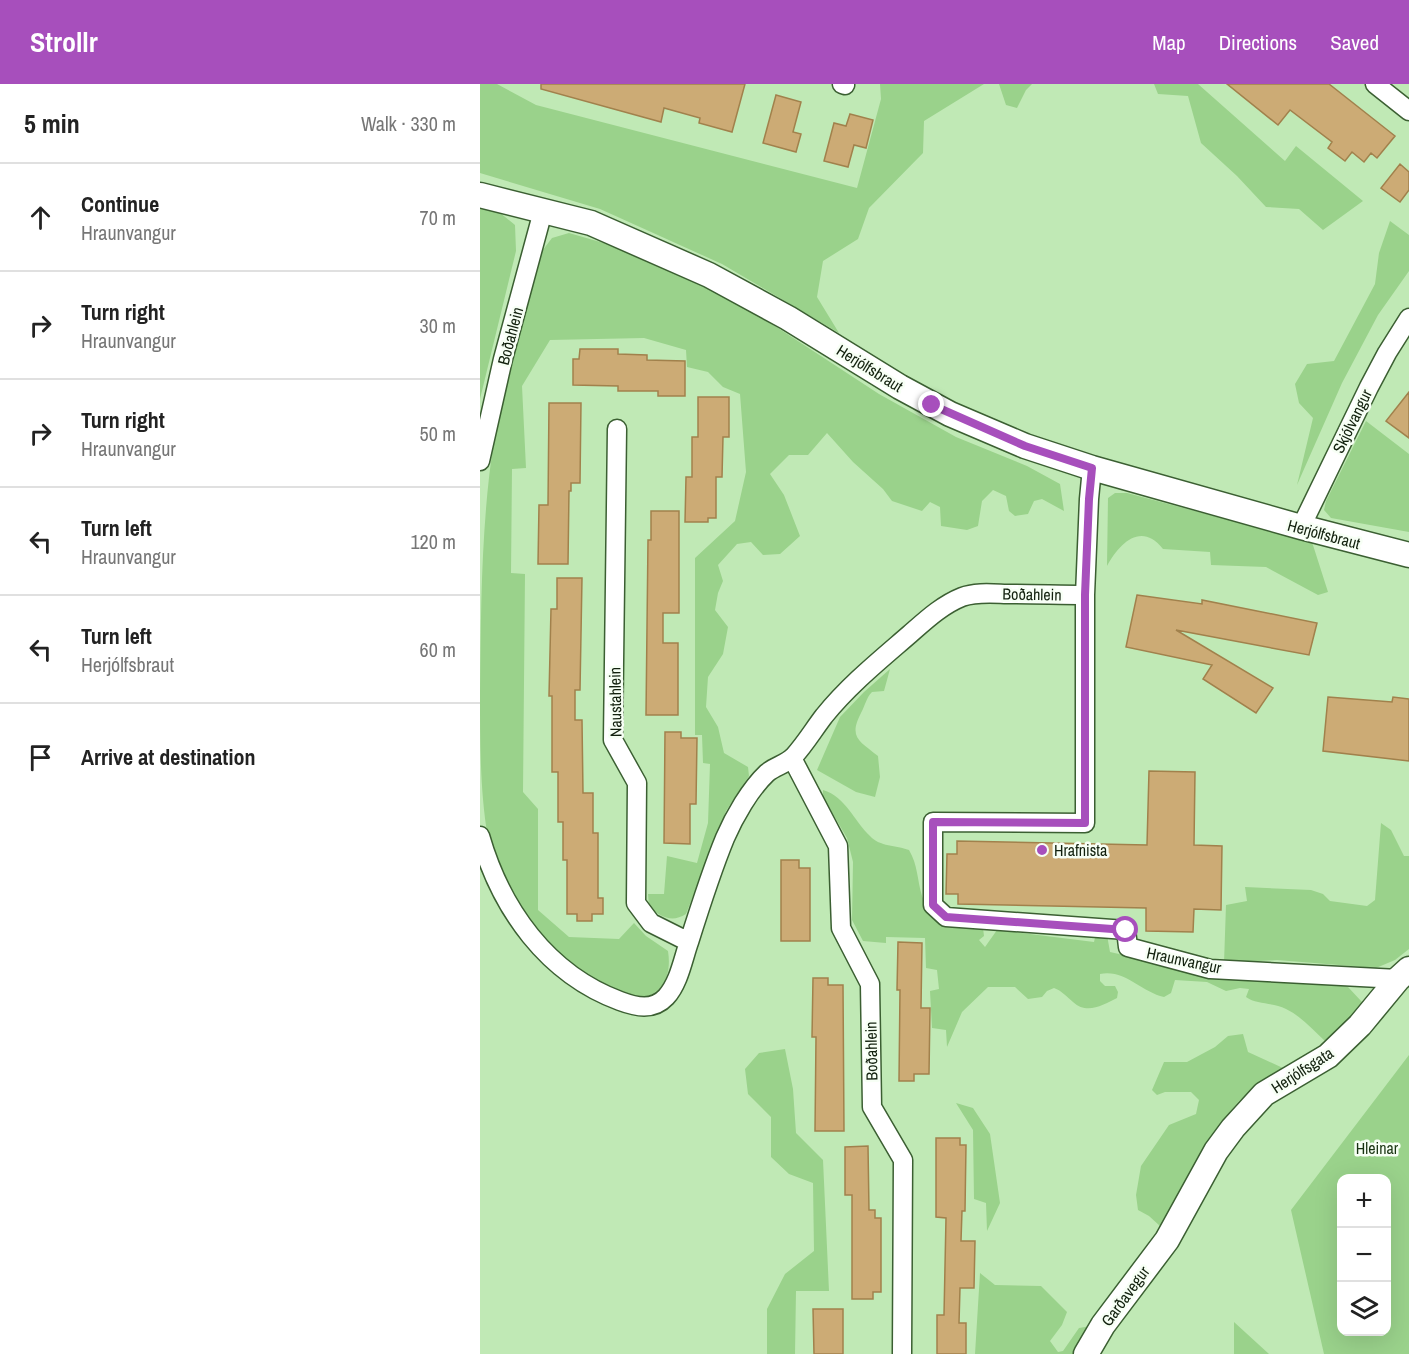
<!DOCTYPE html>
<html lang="en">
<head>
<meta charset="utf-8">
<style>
  :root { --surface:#fff; --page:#f2f2f2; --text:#222; --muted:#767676; --line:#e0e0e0; --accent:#a74fbc }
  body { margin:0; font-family:"Archivo Narrow",sans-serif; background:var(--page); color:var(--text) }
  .controls { position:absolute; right:18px; bottom:18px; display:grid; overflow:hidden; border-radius:12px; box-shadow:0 6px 24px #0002 }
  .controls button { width:54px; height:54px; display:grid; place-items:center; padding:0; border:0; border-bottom:2px solid var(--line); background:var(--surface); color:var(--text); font:30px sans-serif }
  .stop { position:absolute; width:18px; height:18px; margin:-14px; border:4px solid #a74fbc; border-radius:50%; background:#fff }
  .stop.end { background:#a74fbc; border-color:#fff; box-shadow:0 2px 6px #0008 }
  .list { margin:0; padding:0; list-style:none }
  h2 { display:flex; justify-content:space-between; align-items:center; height:78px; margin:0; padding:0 24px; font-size:26px }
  h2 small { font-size:20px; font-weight:400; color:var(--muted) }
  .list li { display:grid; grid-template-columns:39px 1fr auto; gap:18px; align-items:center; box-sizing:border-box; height:108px; padding:0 24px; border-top:2px solid var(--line) }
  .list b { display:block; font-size:22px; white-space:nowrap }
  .list p { margin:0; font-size:20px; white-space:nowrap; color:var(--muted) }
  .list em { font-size:20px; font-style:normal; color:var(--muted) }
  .icon { flex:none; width:33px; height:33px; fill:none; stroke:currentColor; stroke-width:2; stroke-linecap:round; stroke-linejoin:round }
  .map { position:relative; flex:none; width:929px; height:1270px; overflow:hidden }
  header { display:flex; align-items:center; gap:36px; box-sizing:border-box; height:84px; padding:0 30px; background:var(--accent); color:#fff }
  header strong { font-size:28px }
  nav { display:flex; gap:33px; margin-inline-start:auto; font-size:21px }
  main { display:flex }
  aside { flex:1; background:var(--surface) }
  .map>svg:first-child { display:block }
  .green { fill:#9ad28b; fill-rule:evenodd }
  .building { fill:#ccab75; stroke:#a1814c; stroke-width:1.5 }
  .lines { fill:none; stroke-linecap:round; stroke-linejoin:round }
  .street-casing { stroke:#3b5f32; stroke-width:21 }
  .secondary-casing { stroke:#3b5f32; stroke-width:27 }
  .street { stroke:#fff; stroke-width:18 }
  .secondary { stroke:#fff; stroke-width:24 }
  .route { stroke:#a74fbc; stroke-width:8 }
  .poi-dot { fill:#a74fbc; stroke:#f7fff5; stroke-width:2 }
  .labels { text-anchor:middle; stroke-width:5; stroke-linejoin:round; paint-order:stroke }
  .street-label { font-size:16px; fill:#12210e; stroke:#f7fff5 }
  .poi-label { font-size:16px; fill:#12210e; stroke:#f7fff5; text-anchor:start }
  .park-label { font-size:16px; fill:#193412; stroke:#f7fff5 }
</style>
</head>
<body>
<header>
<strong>Strollr</strong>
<nav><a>Map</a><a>Directions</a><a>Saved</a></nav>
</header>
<main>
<aside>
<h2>5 min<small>Walk · 330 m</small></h2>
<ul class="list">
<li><svg class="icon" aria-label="ahead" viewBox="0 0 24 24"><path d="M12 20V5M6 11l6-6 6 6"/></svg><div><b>Continue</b><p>Hraunvangur</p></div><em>70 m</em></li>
<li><svg class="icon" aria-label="right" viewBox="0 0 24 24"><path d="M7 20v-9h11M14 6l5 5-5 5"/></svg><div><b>Turn right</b><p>Hraunvangur</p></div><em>30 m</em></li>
<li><svg class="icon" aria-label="right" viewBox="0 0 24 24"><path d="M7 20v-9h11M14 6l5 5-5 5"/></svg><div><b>Turn right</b><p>Hraunvangur</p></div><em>50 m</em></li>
<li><svg class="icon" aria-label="left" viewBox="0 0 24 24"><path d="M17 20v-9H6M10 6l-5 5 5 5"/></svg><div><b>Turn left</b><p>Hraunvangur</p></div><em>120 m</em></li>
<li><svg class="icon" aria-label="left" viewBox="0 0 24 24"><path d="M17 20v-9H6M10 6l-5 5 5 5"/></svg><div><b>Turn left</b><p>Herjólfsbraut</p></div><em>60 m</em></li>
<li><svg class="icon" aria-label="arrive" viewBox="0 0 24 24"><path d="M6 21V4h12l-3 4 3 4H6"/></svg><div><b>Arrive at destination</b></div></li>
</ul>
</aside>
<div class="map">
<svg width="929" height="1270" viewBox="0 0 929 1270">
  <rect width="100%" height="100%" fill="#c0e9b5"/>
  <path class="green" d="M0,0h17l39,21 321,83 24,-89 -1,-15h104l-60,37 -1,32 -54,55 -11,31 -35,22 -6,36 22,36 -117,-69 -122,-55 -120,-36z
    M519,0h33l-6,6 -9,18 -11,-3z
    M674,0h44l87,77 11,-15 67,55 -40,29 -24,-21 -33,-2 -29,-31 -36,-33 -13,-47 -30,-2z
    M0,124l19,4 16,13 1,26 -36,148z
    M910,137l19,14v36l-31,44 -36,68 -45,102 16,-67 -14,-15 -4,-19 12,-20 27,-3 41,-77 4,-31z
    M89,149l59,17 54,22 96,56 101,66 77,43 71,29 33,18 4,27 -22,-12 -8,2 -6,13 -13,2 -6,-5 -3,-15 -13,-6 -11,11 -4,25 -11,4 -26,-4 -1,-19 -10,-5 -8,9 -30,-10 -9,-12 -30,-27 -26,-29 -19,22h-19l-19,19 14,21 16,41 -20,18 -17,1 -12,-13 -14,2 -19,21 5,16 -5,12 -3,17 13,17 -5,27 -15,23 -2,30 12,20 6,26 24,14 1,9 -23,35 -40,103c-14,9 -25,3 -37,-7l-1,-13h16l3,-38 30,7 11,-40 2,-59 -7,-1 -1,-28h-7v-177l40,-37 11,-49 -6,-78 -17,-7 -15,-15 -21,-5 -1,-17 -42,-12 -94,2 -28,46 4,82 -14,1 -1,104 14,1 -2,218 15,17v101l31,27 50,2 15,-16 12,13 22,15c6,37 -19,57 -55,42 -6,-2 -13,-8 -19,-11 -51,-32 -88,-87 -106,-144 -8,-45 -8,-97 -8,-144 1,-85 1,-170 14,-254 4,-21 10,-41 15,-62 10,-41 20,-82 30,-123l13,-17z
    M886,337l43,33v78l-78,-14 -7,-8 2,-9z
    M635,409h12l185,49 16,50 -10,3 -52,-28 -55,-2 -1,-13 -47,-3c-22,-28 -44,-5 -56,17l1,-68z
    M410,585l-6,22 -12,1c-6,6 -7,14 -11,21 -13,25 -1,28 17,43l2,21 -5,20 -19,-5 -39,-22 23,-53 24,-25z
    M343,706c23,7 31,31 47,46 10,11 26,9 39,14 9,15 8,30 13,46 8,24 40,26 61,32l1,8 -5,4 6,7 12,-17 97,12 2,-9 11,2 3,17 94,21 123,6 21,8 14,15 -9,16 -27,24c-13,-12 -25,-26 -40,-33 -13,-7 -29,-4 -40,-12l3,-8 -9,-1 -14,3 -19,-9 -32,-2 -4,13 -7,4c-23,-5 -39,-28 -64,-23v7l5,5h10l3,6 -1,6c-14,7 -30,17 -44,4 -7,-6 -11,-11 -19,-14l-7,3 -5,6 -14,2 -13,-12h-27l-26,25 -15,35 -1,-17 -14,-2 -2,-37 9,-2 -2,-19 -11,-2 -1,-30 -39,-1v6l-23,-2 -11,-21 1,-58 -6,-24 -24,-41z
    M901,739l10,7 13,26h5v93l-14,11 -19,8 -99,-8 -53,3 2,-58 21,-4 -2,-14 66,3 12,4 7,7 37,5 8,-6z
    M763,950l5,18 35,16 -12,7 -32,26 -17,20 -62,105 -11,-10 -11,-6 -2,-15 5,-29 28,-41 27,-11 3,-14 -8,-8h-26l-8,3 -5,-5 12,-28h23l28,-15 13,-11z
    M305,965l8,40 3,44 27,27 6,131h-33l-1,63h-28v-45l18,-35 29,-23 -1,-68 -24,-9 -18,-17v-40l-23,-23 -3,-25 14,-16z
    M929,971v299h-85l-33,-144zM906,1094v154h-44v-154z
    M476,1019l17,5 17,26 10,69 -13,28 -1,-28 -12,-4 -1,-69z
    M500,1189l15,12 46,1 26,26 -5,13 -12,16 8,11 5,-1 16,-23 12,-2 -18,28h-98z
    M754,1238l35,32h-35z"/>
  <path class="building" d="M61,0h204l-13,48 -33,-9 1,-5 -36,-10 -3,14 -120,-33z
    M747,0h102l66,52 -18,22 -6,-5 -7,9 -12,-10 -7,9 -17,-13 4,-6 -42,-32 -12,15z
    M296,11l25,7 -8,30 8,2 -5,18 -33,-9z
    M370,30l23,6 -7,28 -12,-3 -6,22 -24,-6 10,-38 12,3z
    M920,80l9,8v18l-9,12 -19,-14z
    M100,265h38v5l29,1v5l38,1v35h-27v-5h-40v-5l-45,-1v-26h6z
    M929,308v46l-23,-17z
    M218,313h31v40h-6l-1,40h-6v41h-8v4h-23l1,-45h6v-40h6z
    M69,319h32l-1,80h-9v8h-2l-1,73h-30l1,-59h9z
    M171,427h28v102h-16v30h15v72h-32l2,-175h3z
    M77,494h25l-2,112h-5v30h7l1,73h10v40h5v65h5v16h-11v7h-15v-7h-10v-54h-4v-38h-5v-50h-6v-76h-3l2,-87h6z
    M657,511l65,9v-4l115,23 -8,32 -133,-25 97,58 -17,25 -53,-34 9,-14 -86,-18z
    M848,613l64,5 1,-5 16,2v62l-86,-10z
    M185,648h16v6h16l-1,66h-6v40l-26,-1z
    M669,687l46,1 -1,73 28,1 -1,64 -27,-1 -1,23 -47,-1v-23l-188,-4v-10h-12l1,-40h10v-13l190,4z
    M301,776h18v8h11v73h-29z
    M418,858l24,1 -1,65h9l-1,66h-15v7h-15l1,-91h-3z
    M333,894h15v7h15l1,146h-29l1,-94h-4z
    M456,1054h24v7h6l-1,66h-3l-1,30h14l-1,47h-14l-1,35h7v31h-29v-39h7l2,-97 -10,-1z
    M388,1062l1,64h6v8h6v74h-8v7h-21v-104h-7v-48z
    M333,1225h30v45h-29z"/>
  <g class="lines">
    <defs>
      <path id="street" d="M362,0l3,1
        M895,0l34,27
        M137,345l-4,311 24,43 -1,120 15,20 38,19
        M0,377l23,-102 40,-148
        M612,384l-3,31 -4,96v228l-152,-1v83l13,12 180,13 2,17 82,22 188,10
        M821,443l68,-140 18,-34 22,-35
        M312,674l46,88 3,82 29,56 2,123 31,53 -1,194
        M0,752c21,73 67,138 140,165 16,6 33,10 46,-4 13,-14 17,-38 23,-55 11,-35 22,-70 36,-104 9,-21 25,-49 42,-65 8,-7 20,-9 27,-17 11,-12 20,-27 30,-40 25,-31 56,-56 86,-82 16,-14 32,-29 52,-37 15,-6 35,-3 50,-3 25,0 49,1 73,1"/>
      <path id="secondary" d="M0,111l111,28 118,52 79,43 112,69 50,27 75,32 67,22 209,59 108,28
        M606,1270l17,-29 64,-85 49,-89 17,-23 31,-34 64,-38 32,-31 38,-46 11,-10"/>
    </defs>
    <use href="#street" class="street-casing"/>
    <use href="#secondary" class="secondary-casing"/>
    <use href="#street" class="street"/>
    <use href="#secondary" class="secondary"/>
  </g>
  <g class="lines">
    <path class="route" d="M452,321l93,41 67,22 -3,31 -4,96v228l-152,-1v83l13,12 180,13"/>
  </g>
  <circle class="poi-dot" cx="562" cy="766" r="6"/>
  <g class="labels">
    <g class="street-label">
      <text transform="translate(30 252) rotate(-75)" y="6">Boðahlein</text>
      <text transform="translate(390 284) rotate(32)" y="6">Herjólfsbraut</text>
      <text transform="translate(872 337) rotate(-64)" y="6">Skjólvangur</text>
      <text transform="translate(844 450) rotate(15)" y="6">Herjólfsbraut</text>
      <text transform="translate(552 510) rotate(1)" y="6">Boðahlein</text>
      <text transform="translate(135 618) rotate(-91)" y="6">Naustahlein</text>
      <text transform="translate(704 876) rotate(12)" y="6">Hraunvangur</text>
      <text transform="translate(391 967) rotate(-91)" y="6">Boðahlein</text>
      <text transform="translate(822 986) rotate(-33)" y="6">Herjólfsgata</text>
      <text transform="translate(645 1212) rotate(-54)" y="6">Garðavegur</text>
    </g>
    <g class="poi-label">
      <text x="574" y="772">Hrafnista</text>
    </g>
    <g class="park-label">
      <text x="897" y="1070">Hleinar</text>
    </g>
  </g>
</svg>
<div class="controls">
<button>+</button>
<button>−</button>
<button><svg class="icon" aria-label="layers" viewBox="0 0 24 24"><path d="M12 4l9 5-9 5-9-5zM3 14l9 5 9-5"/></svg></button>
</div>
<div class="stop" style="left:646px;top:846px"></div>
<div class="stop end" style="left:452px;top:321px"></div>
</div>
</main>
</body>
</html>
